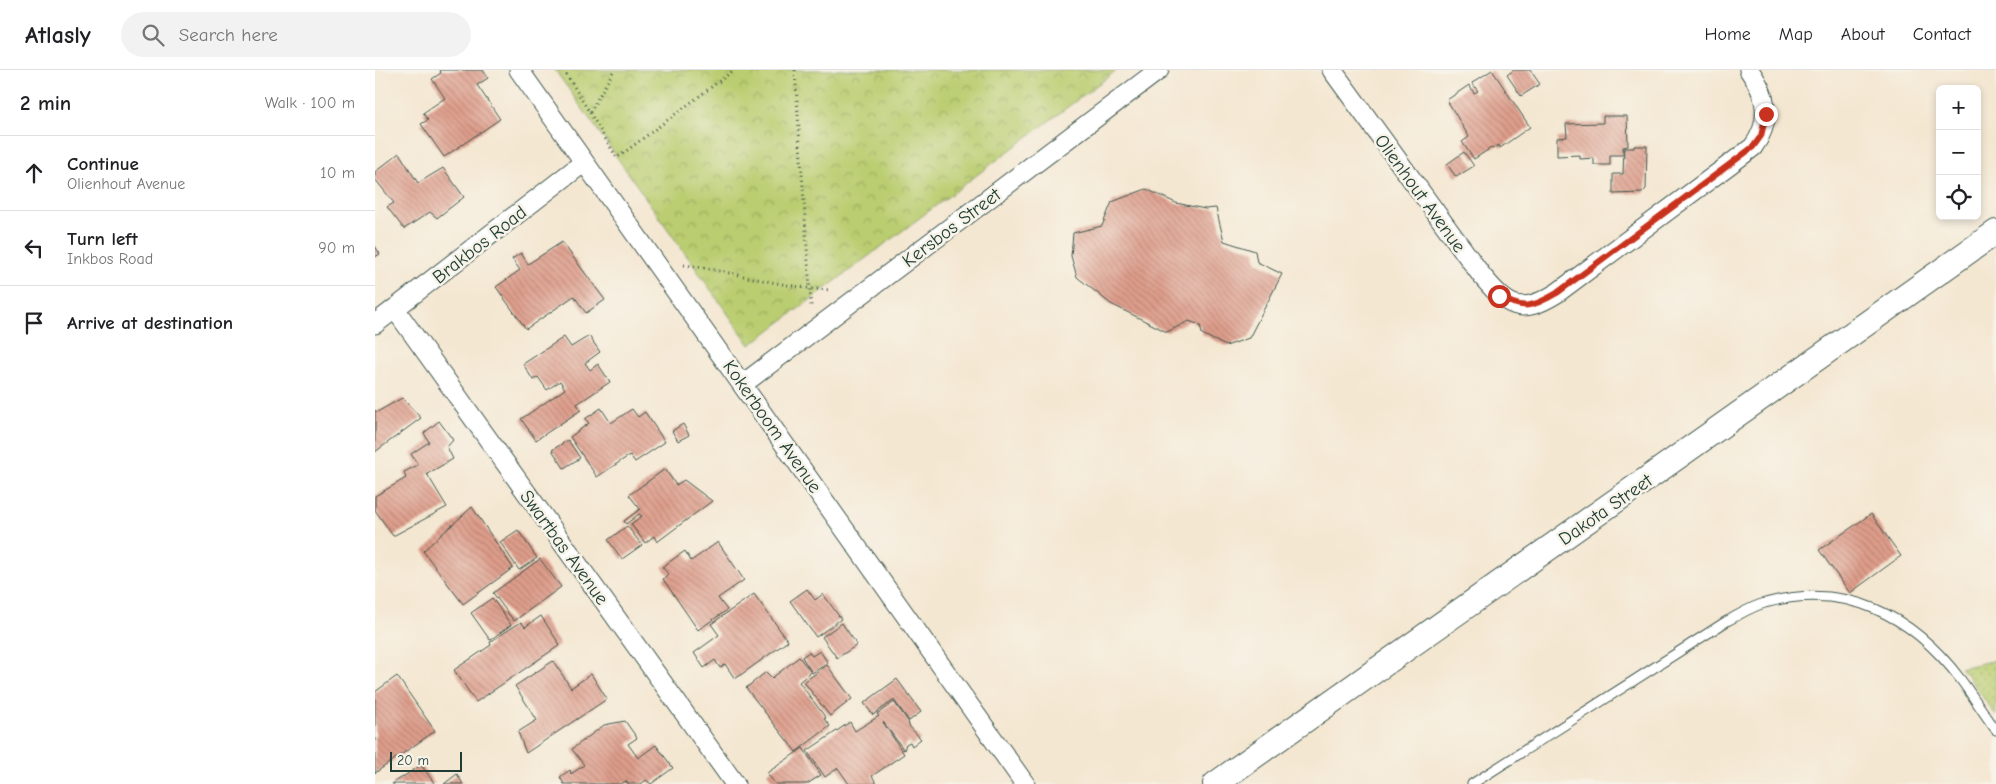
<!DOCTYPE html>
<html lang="en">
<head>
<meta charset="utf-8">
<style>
  :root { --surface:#fff; --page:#f2f2f2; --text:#202124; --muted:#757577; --line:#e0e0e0 }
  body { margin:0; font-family:"Comic Neue",sans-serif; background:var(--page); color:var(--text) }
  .controls { position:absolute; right:15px; top:15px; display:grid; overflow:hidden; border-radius:8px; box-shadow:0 2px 8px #0003 }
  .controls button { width:45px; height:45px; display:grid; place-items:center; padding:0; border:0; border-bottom:1px solid var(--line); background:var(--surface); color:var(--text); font:25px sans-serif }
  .scale { position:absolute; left:15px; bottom:12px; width:72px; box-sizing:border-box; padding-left:5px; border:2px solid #1f3d34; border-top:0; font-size:14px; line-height:18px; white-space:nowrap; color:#1f3d34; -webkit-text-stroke:4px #f7f3e8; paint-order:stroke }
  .stop { position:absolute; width:15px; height:15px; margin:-11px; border:4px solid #c8321e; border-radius:50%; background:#fff }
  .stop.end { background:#c8321e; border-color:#fff; box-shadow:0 1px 5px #0008 }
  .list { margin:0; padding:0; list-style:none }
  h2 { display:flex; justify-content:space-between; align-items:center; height:65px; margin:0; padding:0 20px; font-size:21px }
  h2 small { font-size:16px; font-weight:400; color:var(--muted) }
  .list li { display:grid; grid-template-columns:32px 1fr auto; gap:15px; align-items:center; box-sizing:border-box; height:75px; padding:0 20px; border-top:1px solid var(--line) }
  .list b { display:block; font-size:19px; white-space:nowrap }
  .list p { margin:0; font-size:16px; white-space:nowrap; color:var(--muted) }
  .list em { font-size:16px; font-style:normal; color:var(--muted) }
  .icon { flex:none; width:28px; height:28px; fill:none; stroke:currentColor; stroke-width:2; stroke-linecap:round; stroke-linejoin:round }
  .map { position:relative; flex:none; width:1621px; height:714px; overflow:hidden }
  header { display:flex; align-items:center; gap:30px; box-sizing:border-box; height:70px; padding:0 25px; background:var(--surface); border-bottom:1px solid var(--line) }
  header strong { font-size:24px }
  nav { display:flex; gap:28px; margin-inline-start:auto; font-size:18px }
  .search { width:350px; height:45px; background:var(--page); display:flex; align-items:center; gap:12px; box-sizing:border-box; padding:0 18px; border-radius:28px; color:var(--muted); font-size:19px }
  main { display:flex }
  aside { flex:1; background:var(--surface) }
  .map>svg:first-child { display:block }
  .grass { fill:url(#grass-dots); stroke:#6c8552 }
  .park { fill:url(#park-crowns); stroke:#6c8552 }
  .building { fill:url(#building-back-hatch) }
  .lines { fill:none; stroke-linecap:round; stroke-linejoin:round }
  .service-casing { stroke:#3f564c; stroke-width:11 }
  .minor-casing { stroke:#3f564c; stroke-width:21 }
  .tertiary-casing { stroke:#3f564c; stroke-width:26 }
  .path { stroke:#3f564c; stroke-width:3; stroke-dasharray:1 4; stroke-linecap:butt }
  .service { stroke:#fff; stroke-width:9 }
  .minor { stroke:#fff; stroke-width:19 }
  .tertiary { stroke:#fff; stroke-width:24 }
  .route { stroke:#c8321e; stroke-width:6 }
  .labels { text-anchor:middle; stroke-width:5; stroke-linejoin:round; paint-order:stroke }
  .street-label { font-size:19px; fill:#1f3d34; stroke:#f7f3e8 }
</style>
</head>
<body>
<header>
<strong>Atlasly</strong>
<div class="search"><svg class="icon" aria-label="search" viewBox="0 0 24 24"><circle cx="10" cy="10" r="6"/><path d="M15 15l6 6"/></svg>Search here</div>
<nav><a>Home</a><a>Map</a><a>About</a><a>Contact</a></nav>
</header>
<main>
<aside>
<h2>2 min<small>Walk · 100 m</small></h2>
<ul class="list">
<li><svg class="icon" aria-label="ahead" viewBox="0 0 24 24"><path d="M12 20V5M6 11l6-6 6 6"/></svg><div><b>Continue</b><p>Olienhout Avenue</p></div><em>10 m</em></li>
<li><svg class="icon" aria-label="left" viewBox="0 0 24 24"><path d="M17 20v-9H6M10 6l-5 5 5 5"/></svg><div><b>Turn left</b><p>Inkbos Road</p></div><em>90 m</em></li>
<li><svg class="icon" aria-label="arrive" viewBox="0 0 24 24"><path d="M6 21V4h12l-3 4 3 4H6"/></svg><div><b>Arrive at destination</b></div></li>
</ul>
</aside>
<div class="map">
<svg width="1621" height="714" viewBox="0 0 1621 714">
  <defs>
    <pattern id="grass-dots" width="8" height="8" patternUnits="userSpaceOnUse" patternTransform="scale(1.25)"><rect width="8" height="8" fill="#bacd70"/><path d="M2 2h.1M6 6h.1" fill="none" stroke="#97a85d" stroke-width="1.8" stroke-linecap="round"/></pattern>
    <pattern id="park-crowns" width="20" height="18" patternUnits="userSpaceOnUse" patternTransform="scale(1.25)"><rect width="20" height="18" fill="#bacd70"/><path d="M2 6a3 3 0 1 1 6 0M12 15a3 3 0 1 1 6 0" fill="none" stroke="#97a85d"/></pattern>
    <pattern id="building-back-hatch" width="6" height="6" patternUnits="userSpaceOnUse" patternTransform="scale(1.25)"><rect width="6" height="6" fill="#df9d8b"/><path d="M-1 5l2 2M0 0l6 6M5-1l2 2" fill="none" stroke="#b48172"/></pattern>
  </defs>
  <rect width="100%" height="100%" fill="#f7f3e8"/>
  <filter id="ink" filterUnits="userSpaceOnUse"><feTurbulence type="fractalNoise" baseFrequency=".02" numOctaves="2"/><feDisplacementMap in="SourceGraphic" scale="10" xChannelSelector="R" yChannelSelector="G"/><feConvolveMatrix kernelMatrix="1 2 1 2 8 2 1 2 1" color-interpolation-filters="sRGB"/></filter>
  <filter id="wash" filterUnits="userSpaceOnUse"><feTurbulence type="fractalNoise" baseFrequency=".0096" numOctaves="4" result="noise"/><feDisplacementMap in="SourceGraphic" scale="20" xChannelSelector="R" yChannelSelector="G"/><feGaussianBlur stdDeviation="1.12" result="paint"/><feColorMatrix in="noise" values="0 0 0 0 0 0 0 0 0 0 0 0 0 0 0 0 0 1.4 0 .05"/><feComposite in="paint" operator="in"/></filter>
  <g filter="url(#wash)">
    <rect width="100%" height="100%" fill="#f4e7d2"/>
    <path class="grass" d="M1621,590v56l-28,-40 -8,-8z"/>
    <path class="park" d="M180,0h562l-367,275z"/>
    <g id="blocks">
      <path class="building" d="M65,0h43l5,8 -11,7 23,34 -56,38 -23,-33 7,-4 -5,-7 22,-15 -13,-19 9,-6z
        M1117,0l38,57 -30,21 -1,-3 -7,4 -1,-1 -17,11 -12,-17 7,-5 -22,-37 22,-15 5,8 4,-2 -6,-8z
        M1139,0h16l10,14 -19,12 -14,-21z
        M1228,46h24l1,30 -5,1v8h-13v10h-16v-7l-14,1v-4l-23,1v-18l10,-1 -1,-13 37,-1z
        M1259,76h13l-1,43 -4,4 -29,1v-20h10l1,-26h10z
        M1089,82l10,14 -18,11 -9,-13z
        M24,83l19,30 25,-15 21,29 -27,21 -7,-6 -26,17 -17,-22 7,-4 -19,-24v-7z
        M771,119l30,14 29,6 11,-1 8,33 31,10 2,11 25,12 -33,64 -23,8 -24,-12 -2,-9 -11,-4 -22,11 -56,-28 -34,-27 -6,-21 2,-23 29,-7 10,-24z
        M187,172l43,58 -19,13 -12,-17 -48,33 -30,-42 24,-17 -8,-11 9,-6 7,11z
        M0,176l5,8 -5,3z
        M214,266l11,16 -15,11 5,7 8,-6 12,18 -33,22 4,6 -45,30 -15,-21 44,-30 -5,-8 -13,9 -9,-13 -5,3 -10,-16 41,-27 7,10z
        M27,328l19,20 -46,34v-42l2,2z
        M226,338l10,15 21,-14 6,8 7,-5 20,30 -30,20 -5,-7 -33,22 -27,-40 19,-14 -4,-4z
        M64,351l14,19 -6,7 6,12 -26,15 20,33 -54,29 -18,-26v-14l31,-18 -2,-6 14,-7 -7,-11 18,-12 -5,-9z
        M308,354l6,11 -11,6 -6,-10z
        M193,370l12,18 -16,10 -12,-18z
        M290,399l11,16 8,-5 28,21 -55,41 -3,-6 -9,7 -14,-19 11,-8 -3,-2 -13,10 -2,-3 16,-12 -11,-14z
        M97,437l41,61 -50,36 -40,-53z
        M1496,444l30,42 -51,37 -31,-43z
        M252,456l15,19 -20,14 -14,-19z
        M143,460l19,28 -18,12 -19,-28z
        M343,472l26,38 -26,18 9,12 -29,20 -35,-51 6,-4 -7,-8 23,-16 6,10z
        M165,489l21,28 -47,34 -21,-28z
        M432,519l8,11 8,-6 18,25 -25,18 -26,-36z
        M379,524l34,47 -53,38 -10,-15 -5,4 -5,-8 -11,8 -10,-15 25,-18 -8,-11z
        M117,528l19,27 -21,15 -19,-27z
        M166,546l19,29 -84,57 -22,-32 37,-25 -1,-3 31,-20 4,5z
        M467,553l15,22 -20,13 -15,-21z
        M445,581l8,12 -16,10 -10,-16 7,-5 3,4z
        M424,587l12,15 -12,10 27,36 -2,1 6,7 -34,26 -50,-64 20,-16 6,6z
        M178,591l18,27 20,-14 16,25 -81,54 -8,-21 19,-12 -22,-34z
        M452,595l25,34 -22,17 -26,-34z
        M22,606l38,55 -60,42v-81z
        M522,609l24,33 -12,9 -15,-21 -21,15 -9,-12z
        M519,632l14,19 1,5 12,13 -9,7 -2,-4 -4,2 -2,6 -21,-28 21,32 -32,22 5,8h-28l-11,-16 -13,9 -18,-26 43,-29 5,9 24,-15 -2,-2z
        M250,651l12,17 -9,6 10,14 18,-13 17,23 -22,16 -5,-4 -5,4h-13l-2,-3 -5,3h-57l-4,-7 10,-7 1,4 13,-9 -12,-16 32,-24z
        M428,678l18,27 -14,9h-32l-8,-11z
        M46,695l14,19h-43z
        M82,704l6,10h-19z"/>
    </g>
  </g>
  <g filter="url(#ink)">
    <use href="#blocks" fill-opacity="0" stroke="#3f564c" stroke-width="1"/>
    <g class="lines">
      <defs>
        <path id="service" d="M1097,714l255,-163c12,-6 25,-15 38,-18 81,-22 147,12 196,77 12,16 23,34 35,50"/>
        <path id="minor" d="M144,0l506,714
          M957,0l150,206c26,31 38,40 75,17l196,-146c19,-26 15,-51 -4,-77
          M20,239l340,475
          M0,254l208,-161
          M368,314l416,-314"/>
        <path id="tertiary" d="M840,714l781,-552"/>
      </defs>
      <use href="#service" class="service-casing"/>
      <use href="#minor" class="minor-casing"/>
      <use href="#tertiary" class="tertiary-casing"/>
      <path class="path" d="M189,0l53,88 117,-88
        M420,0l16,236
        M215,42l24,-42
        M309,195c49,6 97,23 147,25"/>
      <use href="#service" class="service"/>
      <use href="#minor" class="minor"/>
      <use href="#tertiary" class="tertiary"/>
    </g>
  </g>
  <g class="lines" filter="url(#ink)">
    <path class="route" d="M1124,226c24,15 34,11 58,-3l196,-146 8,-11 5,-22"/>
  </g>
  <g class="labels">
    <g class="street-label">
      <text transform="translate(1046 123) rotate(54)" y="7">Olienhout Avenue</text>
      <text transform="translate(576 157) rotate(-37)" y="7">Kersbos Street</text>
      <text transform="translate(104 174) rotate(-38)" y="7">Brakbos Road</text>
      <text transform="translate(398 356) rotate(55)" y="7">Kokerboom Avenue</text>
      <text transform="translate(1230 439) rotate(-35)" y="7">Dakota Street</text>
      <text transform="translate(190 477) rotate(54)" y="7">Swartbas Avenue</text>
    </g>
  </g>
</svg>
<div class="controls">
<button>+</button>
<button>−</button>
<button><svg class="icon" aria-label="locate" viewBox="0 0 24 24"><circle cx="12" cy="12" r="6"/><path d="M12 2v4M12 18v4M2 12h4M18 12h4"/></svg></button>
</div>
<div class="scale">20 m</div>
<div class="stop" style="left:1124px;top:226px"></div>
<div class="stop end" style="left:1391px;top:44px"></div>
</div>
</main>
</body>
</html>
